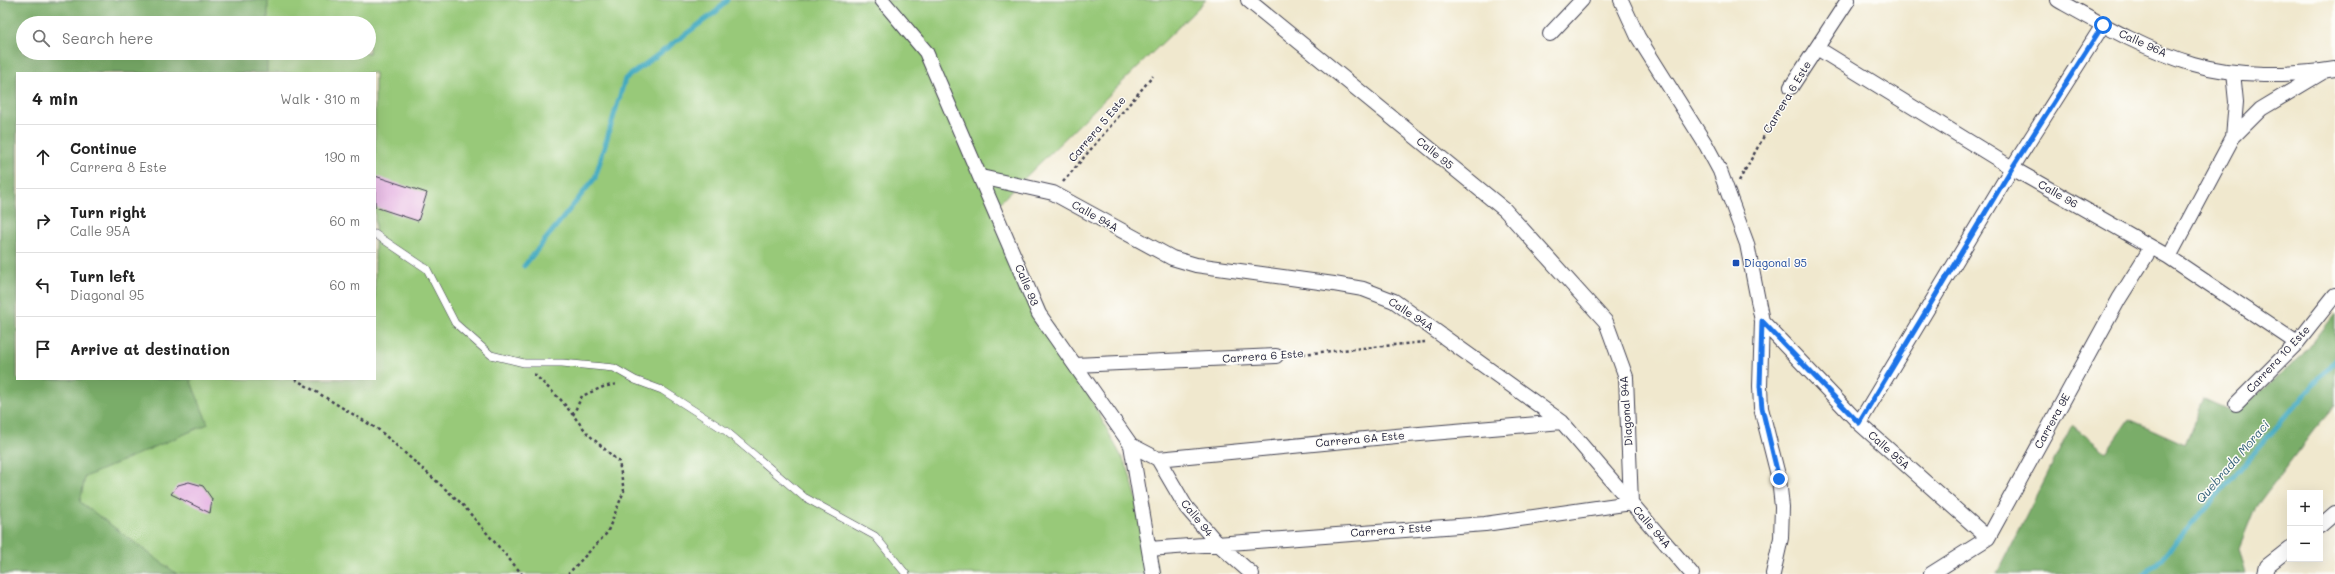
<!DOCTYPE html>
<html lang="en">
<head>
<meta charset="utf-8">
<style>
  :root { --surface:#fff; --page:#f2f2f2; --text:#222; --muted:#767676; --line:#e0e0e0 }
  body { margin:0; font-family:Mali,sans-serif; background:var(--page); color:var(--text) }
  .controls { position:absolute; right:12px; bottom:12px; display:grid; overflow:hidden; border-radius:0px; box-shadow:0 4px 16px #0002 }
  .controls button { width:36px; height:36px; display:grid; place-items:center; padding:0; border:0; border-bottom:1px solid var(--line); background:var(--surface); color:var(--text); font:20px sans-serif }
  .stop { position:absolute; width:12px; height:12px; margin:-9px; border:3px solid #1a73e8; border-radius:50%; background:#fff }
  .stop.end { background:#1a73e8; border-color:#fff; box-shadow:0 1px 4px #0008 }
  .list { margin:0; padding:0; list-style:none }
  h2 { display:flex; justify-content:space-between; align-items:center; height:52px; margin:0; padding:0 16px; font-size:17px }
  h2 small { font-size:13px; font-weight:400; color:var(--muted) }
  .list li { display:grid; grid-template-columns:26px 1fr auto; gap:12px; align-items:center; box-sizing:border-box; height:64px; padding:0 16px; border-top:1px solid var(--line) }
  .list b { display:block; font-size:15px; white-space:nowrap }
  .list p { margin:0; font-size:13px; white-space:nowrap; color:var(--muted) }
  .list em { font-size:13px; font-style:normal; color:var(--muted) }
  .icon { flex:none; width:22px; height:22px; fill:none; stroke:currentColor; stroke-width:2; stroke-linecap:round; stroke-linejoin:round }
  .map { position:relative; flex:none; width:2335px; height:574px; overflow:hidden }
  .search { position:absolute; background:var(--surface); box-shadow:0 4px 16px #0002; left:16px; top:16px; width:360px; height:44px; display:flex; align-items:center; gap:10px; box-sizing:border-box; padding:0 14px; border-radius:22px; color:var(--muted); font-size:15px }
  .panel { position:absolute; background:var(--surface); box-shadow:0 4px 16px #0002; left:16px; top:72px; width:360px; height:308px; border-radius:0px }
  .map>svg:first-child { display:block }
  .green { fill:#98c979; stroke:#5d765a; fill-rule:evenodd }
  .forest { fill:#7aad69; stroke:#4e6852 }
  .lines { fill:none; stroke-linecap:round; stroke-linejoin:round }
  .stream { stroke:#40a9c0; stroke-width:5 }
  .building { fill:#e3ace1 }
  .lane-casing { stroke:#414051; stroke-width:8 }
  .street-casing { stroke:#414051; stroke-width:16 }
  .path { stroke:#414051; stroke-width:2.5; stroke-dasharray:3 3; stroke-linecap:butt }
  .lane { stroke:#fff; stroke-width:7 }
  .street { stroke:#fff; stroke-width:14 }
  .route { stroke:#1a73e8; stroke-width:5 }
  .transit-dot { fill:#1a4fb4; stroke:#fdfcf7; stroke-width:1.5 }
  .labels { text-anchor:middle; stroke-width:3; stroke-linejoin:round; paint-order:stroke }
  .street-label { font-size:11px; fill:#22223b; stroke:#fdfcf7 }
  .transit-label { font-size:11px; fill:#164399; stroke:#fdfcf7; text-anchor:start }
  .water-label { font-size:12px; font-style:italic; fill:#305f77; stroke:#fdfcf7 }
</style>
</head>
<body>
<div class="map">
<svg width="2335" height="574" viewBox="0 0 2335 574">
  <rect width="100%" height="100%" fill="#fdfcf7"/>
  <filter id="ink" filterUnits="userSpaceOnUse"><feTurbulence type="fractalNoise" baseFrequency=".025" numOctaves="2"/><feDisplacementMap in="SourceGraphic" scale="8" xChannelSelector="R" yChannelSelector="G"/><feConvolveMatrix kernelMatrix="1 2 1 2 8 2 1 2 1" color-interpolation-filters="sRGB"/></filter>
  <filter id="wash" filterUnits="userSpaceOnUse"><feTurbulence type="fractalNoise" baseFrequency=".012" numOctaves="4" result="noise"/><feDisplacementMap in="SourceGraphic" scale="16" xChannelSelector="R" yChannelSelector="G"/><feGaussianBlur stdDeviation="0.9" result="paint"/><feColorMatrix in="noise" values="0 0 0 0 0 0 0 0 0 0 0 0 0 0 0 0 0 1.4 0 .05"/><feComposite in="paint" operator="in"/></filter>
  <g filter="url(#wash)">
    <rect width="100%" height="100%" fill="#f0e8ce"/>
    <path class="green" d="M0,0h1206l-215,211 137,258 31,105h-1159zM23,23h346v30h-346zM17,73h358v306h-358z"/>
    <path class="forest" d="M0,0h268v23h-245v30h244v20h-250v306h173l18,45 -123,53 -5,25 97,72h-177z
      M2335,314v92l-21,24 -59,78 -16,40 7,26h-249l75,-149 34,27 23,-33 56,25 19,-45 32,14 67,-58z"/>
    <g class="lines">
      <path class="stream" d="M524,266l71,-88 30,-99 92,-68 10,-11
        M2144,574l20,-18 171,-196"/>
    </g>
    <g id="blocks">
      <path class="building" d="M375,176l52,17 -9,28 -43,-14z
        M189,482l14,4 9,13 -2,14 -39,-19 7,-9z"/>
    </g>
  </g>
  <g filter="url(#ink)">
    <use href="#blocks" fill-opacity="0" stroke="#414051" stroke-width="1"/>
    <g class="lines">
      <defs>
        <path id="lane" d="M375,234l52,35 28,54 36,32 33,8h38l52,5 21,12 27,10 64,41 78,66 71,39 31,38"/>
        <path id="street" d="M882,0l44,52 113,262 92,131 22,129
          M1621,0l17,37 68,108 14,26 27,73 15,77 -2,65 1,22 18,71 3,28 -1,31 -8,36
          M2058,0c43,24 88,50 135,64 44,13 97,12 142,5
          M1550,34l32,-34
          M1817,48l195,120 157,89 128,86
          M1791,87l57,-87
          M2233,137l28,-28 62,-37
          M981,177l72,16 119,65 24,7 138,19 29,5 31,12 168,121 130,152
          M2169,257l64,-120 3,-35 -3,-30
          M1762,321l97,102 129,115
          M1075,365l201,-9
          M2236,404l61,-61 38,-48
          M1859,423l153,-255 91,-143
          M1131,445l27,14 28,48 31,36 35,31
          M1158,459l238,-23 166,-14
          M2320,526l15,-13
          M1149,549l336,-25 146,-21 -5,-126 -20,-55 -101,-112 -257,-210
          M1931,574l57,-36 131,-239 32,-51
          M2265,574l2,-8 23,-18"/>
      </defs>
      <use href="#lane" class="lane-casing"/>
      <use href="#street" class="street-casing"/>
      <path class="path" d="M1739,181l45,-81
        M1063,182l90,-106
        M1291,355l134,-13
        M534,374l27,26 27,34 31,28 5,29 -17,42 -39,41
        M295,379l84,51 82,73 61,71
        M573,415l9,-19 21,-9 14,-3"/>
      <use href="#lane" class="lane"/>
      <use href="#street" class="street"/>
    </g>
  </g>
  <g class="lines" filter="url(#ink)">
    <path class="route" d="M1779,479l-17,-71 -2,-22 2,-65 97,102 153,-255 91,-143"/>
  </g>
  <rect class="transit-dot" x="1732" y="259" width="8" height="8" rx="2"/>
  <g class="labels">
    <g class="street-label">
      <text transform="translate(2143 43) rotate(24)" y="4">Calle 96A</text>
      <text transform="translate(1787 97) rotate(-59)" y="4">Carrera 6 Este</text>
      <text transform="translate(1097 129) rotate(-50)" y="4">Carrera 5 Este</text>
      <text transform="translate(1435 153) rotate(39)" y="4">Calle 95</text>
      <text transform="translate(2058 194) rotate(30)" y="4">Calle 96</text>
      <text transform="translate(1095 216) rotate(29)" y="4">Calle 94A</text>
      <text transform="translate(1027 285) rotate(67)" y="4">Calle 93</text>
      <text transform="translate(1411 314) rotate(33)" y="4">Calle 94A</text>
      <text transform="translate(1263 356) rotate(-4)" y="4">Carrera 6 Este</text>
      <text transform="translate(2278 359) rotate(-47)" y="4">Carrera 10 Este</text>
      <text transform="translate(1626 411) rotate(-94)" y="4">Diagonal 94A</text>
      <text transform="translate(2052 421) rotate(-61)" y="4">Carrera 9E</text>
      <text transform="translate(1360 439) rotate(-5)" y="4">Carrera 6A Este</text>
      <text transform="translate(1889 450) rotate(42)" y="4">Calle 95A</text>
      <text transform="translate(1197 518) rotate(51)" y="4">Calle 94</text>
      <text transform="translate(1652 527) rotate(49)" y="4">Calle 94A</text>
      <text transform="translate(1391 530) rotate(-4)" y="4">Carrera 7 Este</text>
    </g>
    <g class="transit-label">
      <text x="1744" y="267">Diagonal 95</text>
    </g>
    <g class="water-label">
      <text transform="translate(2233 462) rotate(-49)" y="4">Quebrada Moraci</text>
    </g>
  </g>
</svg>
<div class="controls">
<button>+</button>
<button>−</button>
</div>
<div class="stop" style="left:2103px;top:25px"></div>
<div class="stop end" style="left:1779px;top:479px"></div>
<div class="search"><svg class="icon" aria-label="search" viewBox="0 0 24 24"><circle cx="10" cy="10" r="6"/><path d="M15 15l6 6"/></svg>Search here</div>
<section class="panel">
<h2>4 min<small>Walk · 310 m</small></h2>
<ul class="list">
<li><svg class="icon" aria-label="ahead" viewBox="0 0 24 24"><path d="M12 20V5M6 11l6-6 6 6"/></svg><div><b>Continue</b><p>Carrera 8 Este</p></div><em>190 m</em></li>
<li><svg class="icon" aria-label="right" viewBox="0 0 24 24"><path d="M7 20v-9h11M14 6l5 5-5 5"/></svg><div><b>Turn right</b><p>Calle 95A</p></div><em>60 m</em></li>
<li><svg class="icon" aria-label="left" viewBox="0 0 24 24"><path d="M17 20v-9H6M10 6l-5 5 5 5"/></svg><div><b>Turn left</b><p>Diagonal 95</p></div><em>60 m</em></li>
<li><svg class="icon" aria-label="arrive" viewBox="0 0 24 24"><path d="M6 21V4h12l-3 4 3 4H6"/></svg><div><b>Arrive at destination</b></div></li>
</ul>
</section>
</div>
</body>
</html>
